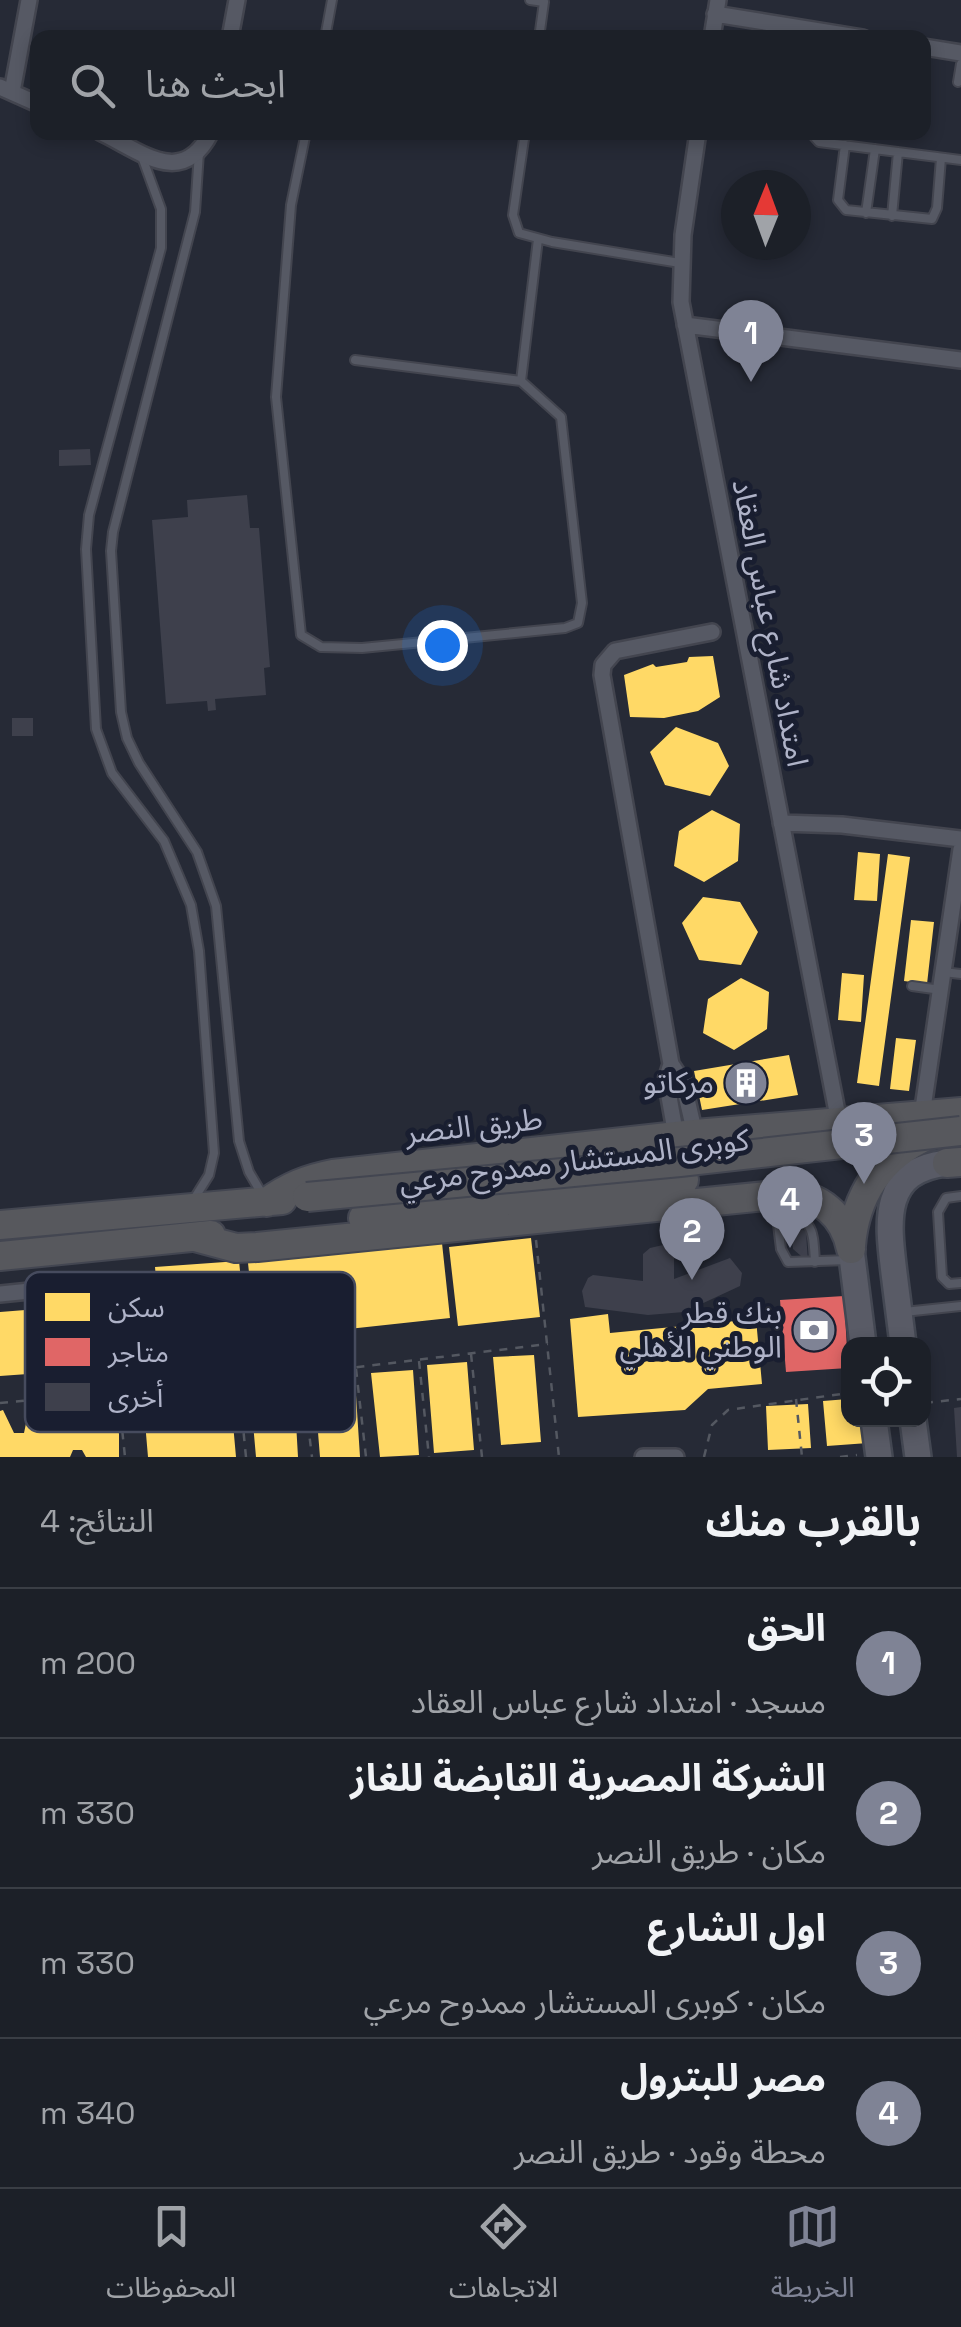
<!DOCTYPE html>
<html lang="ar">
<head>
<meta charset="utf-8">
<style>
  :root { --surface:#1c2028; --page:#292d34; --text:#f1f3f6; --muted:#a0a3a8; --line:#3a3e45; --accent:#7f8395 }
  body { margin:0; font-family:"Space Grotesk","Noto Sans Arabic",sans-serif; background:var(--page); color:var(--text); direction:rtl }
  .controls { position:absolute; right:30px; bottom:30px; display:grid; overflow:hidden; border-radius:20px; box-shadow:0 5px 15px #0003 }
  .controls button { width:90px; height:90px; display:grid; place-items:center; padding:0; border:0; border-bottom:2px solid var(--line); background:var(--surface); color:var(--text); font:50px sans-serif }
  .compass { position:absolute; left:721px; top:170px; width:90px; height:90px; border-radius:50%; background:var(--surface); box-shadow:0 5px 15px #0003; rotate:1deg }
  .you { position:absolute; left:442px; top:645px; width:35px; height:35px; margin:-25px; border:8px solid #fff; border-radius:50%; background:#1a73e8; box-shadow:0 0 0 15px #1a73e833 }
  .badge { display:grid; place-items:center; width:65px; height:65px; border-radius:50%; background:var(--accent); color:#fff; font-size:32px; font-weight:700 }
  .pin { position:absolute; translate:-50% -82px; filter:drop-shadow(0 2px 5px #0008) }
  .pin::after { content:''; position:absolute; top:52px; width:35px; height:30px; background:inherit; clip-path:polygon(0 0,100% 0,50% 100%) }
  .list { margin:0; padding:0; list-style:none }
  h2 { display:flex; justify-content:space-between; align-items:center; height:130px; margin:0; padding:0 40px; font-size:42px }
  h2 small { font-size:32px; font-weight:400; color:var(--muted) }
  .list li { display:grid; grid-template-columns:65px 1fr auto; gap:30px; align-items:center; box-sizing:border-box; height:150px; padding:0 40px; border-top:2px solid var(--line) }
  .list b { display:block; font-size:38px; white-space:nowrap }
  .list p { margin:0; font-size:32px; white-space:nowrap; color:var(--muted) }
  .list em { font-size:32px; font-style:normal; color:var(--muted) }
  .icon { flex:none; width:55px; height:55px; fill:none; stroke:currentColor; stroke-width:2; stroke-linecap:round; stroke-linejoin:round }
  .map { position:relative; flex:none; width:961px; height:1457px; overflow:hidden; direction:ltr }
  .search { position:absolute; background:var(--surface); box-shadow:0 5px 15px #0003; left:30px; right:30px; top:30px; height:110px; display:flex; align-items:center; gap:25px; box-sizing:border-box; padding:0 35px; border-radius:20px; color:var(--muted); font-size:38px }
  .sheet { height:730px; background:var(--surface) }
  nav { display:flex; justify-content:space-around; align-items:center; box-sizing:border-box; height:140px; border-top:2px solid var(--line); background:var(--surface); font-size:28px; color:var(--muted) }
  nav a { display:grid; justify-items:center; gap:5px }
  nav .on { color:var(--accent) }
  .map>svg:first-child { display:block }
  .homes { fill:#ffd966 }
  .shops { fill:#e06666 }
  .building { fill:#3e404c }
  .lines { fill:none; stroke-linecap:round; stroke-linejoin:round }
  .lane-casing { stroke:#43454f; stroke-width:12 }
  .street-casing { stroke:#43454f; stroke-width:20 }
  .primary-casing { stroke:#434752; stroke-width:30 }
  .highway-casing { stroke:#434651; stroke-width:32 }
  .path { stroke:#545861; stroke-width:2.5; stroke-dasharray:8 8; stroke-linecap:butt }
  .lane { stroke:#565964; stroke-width:8 }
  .street { stroke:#565964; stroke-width:15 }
  .primary { stroke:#595b66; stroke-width:25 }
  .highway { stroke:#57585d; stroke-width:28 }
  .highway-bridge-casing { stroke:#434651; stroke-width:32; stroke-linecap:butt }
  .highway-bridge { stroke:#57585d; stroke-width:28 }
  .labels { text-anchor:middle; stroke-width:10; stroke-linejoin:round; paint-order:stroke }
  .street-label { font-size:30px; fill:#afb3c8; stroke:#191e30 }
  .poi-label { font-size:30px; fill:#afb3c8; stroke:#191e30; text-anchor:end }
  .key { fill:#191e30; stroke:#464b5e; stroke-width:2.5 }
  .key-label { font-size:28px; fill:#afb3c8 }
</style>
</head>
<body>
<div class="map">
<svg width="961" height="1457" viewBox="0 0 961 1457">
  <rect width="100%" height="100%" fill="#262a36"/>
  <path class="homes" d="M713,656l7,41 -22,14 -34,7 -34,-1 -6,-42 29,-11 3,3 31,-5 2,-5z
    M676,727l42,16 11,23 -19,30 -45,-11 -15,-33z
    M712,810l28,14 -2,37 -34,21 -30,-16 5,-35z
    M858,852l22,2 -3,47 -23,-1z
    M888,854l22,3 -31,229 -22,-3z
    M703,897l37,5 18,30 -17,33 -42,-5 -17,-37z
    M911,920l23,2 -7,62 -23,-3z
    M842,973l22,2 -3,47 -23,-2z
    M741,978l28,14 -2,37 -33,21 -31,-17 5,-34z
    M896,1038l20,2 -7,51 -19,-2z
    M789,1055l9,40 -96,15 -8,-39z
    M531,1238l9,79 -82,9 -9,-79z
    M442,1243l8,75 -194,21 -8,-76z
    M239,1261l8,78 -85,8 -7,-80z
    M38,1309l15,10 3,34 -14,20 -42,3v-64z
    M608,1314l2,19 146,-14 6,65 -54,5 -23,21 -107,7 -8,-98z
    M534,1355l7,87 -40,3 -8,-88z
    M467,1362l7,88 -40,3 -7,-88z
    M413,1370l6,85 -39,2 -9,-84z
    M229,1379l7,78h-88l-6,-70z
    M355,1380l5,77h-40l-6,-74z
    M294,1388l4,69h-42l-6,-67z
    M848,1399v21h18l2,23 -41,3 -4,-45z
    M113,1402l6,32v23h-33l-4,-7h-9l-3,7h-70v-46l3,-1 11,23h10l5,-24 29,-2 9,20h11l8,-24z
    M808,1404l3,44 -43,2 -2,-44z"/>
  <path class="shops" d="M844,1296l4,72 -62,4 -6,-72z"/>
  <path class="building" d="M90,449l1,16 -32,1v-16z
    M247,495l3,33h9l11,139 -6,1 2,27 -51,4 1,11 -8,1 -1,-10 -41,3 -14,-184 36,-3 -1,-17z
    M12,718h21v18h-21z
    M790,1219l16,13 2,30 -15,-13z
    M663,1245l11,8v26l56,-21 12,15 -2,13 -56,26 -36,3 -63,-8 -3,-16 6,-13 5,-3 50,6v-27l7,-6z
    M961,1407v50h-4l-3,-49z"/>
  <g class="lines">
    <defs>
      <path id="lane" d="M530,0l14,2 -5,36
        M325,38l7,-38
        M958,82l3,-18
        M306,132l-15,73 -15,192 25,238 20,12 41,1 203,-20 13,-5 4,-20 -21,-186 -40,-36 -166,-21
        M525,132l-12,83 6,18 33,9 128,21
        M810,132l9,10 142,18
        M845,145l-7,55 8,10 86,9 5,-11 4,-50
        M199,152l-4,60 -82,320 -2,19 10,161 6,26 12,25 58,89 19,54 23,235 10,31 13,22
        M141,154l20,55v39l-72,267 -3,34 10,180 16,44 52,68 27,64 8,46 15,202 -5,22 -15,24
        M866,213l9,-64
        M892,216l6,-64
        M521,381l17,-142
        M943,972l18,2
        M912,986l29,4
        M961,1196l-15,2 -8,14 4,65 7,7 12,-1
        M775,1200l6,49 7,13 61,-2
        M777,1217c37,-2 36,13 38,45
        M904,1312l57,-6"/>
      <path id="street" d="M715,14l148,24
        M230,38l7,-38
        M712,38l6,-38
        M924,47l37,6
        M0,87l38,17
        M12,92l17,-92
        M100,132c42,20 82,57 111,0
        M698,132l-15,103 -2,67 158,820
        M685,325l276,35
        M781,823l61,2 119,14
        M671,1064l-5,16 10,56
        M922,1115l39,-266
        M695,1134l-12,-52 -12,-18 -69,-389 1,-10 12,-14 97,-19
        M0,1294l98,-10 10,7
        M643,1457h33"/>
      <path id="primary" d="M851,1249l12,95
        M903,1344c-3,-23 -6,-47 -9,-71 -6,-50 -14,-103 53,-110
        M874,1420l5,37
        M913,1420l5,37"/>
      <path id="highway" d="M947,1163l14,-1
        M267,1202c21,-15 40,-23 66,-28l362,-40 266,-22
        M363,1218l321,-38
        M0,1225l282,-25
        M195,1237l41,11 21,-1 529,-53c34,1 58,21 65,55
        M851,1246c4,-50 30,-90 76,-110
        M0,1256l211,-21"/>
    </defs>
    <use href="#lane" class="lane-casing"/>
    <use href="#street" class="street-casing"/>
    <use href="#primary" class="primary-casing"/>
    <use href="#highway" class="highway-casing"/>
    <path class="path" d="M536,1240l23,217
      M109,1304l16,153
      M471,1354l11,103
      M419,1361l10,96
      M356,1369l10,88
      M302,1375l10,82
      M796,1399l6,58
      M0,1403l118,-11
      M925,1403l36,-4
      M246,1457l-7,-71 4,-5 305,-37
      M704,1457l8,-32 16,-15 120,-17
      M840,1457l17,-2"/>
    <use href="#lane" class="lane"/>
    <use href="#street" class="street"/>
    <use href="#primary" class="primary"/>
    <use href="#highway" class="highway"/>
    <defs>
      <path id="highway-bridge" d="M307,1197l373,-35 281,-31"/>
    </defs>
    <use href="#highway-bridge" class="highway-bridge-casing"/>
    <use href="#highway-bridge" class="highway-bridge"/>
  </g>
  <defs>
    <symbol id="building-disc" viewBox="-11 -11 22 22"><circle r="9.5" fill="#7f8395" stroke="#191e30"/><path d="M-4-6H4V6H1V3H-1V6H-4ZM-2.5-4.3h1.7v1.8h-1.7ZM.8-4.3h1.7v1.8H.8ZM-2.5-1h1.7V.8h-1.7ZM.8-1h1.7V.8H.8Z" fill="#fff"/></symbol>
    <symbol id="bank-disc" viewBox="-11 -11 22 22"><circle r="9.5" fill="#7f8395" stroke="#191e30"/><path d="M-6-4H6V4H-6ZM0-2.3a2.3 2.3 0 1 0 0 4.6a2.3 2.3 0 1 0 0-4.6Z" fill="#fff"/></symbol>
  </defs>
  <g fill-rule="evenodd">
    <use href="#building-disc" x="721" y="1058" width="50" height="50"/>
    <use href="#bank-disc" x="789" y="1305" width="50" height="50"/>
  </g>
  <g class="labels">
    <g class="street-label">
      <text transform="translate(770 623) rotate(79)" y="10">امتداد شارع عباس العقاد</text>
      <text transform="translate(474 1126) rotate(-6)" y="10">طريق النصر</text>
      <text transform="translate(574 1161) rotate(-7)" y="10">كوبرى المستشار ممدوح مرعي</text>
    </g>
    <g class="poi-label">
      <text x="714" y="1093">مركاتو</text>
      <text x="782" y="1323">بنك قطر<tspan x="782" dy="34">الوطني الأهلي</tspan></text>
    </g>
  </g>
  <rect x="25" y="1272" width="330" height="160" rx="15" class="key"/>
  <rect x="45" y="1293" width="45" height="28" fill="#ffd966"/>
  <rect x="45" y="1338" width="45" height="28" fill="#e06666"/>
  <rect x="45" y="1383" width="45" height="28" fill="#3e404c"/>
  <g class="key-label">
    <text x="108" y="1317">سكن</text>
    <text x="108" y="1362">متاجر</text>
    <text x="108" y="1407">أخرى</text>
  </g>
</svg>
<div class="controls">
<button><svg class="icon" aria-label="locate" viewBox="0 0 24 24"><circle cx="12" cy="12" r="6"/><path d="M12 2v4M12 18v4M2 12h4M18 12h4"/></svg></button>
</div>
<svg class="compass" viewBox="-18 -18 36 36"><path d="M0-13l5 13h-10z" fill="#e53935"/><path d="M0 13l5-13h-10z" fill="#a0a3a8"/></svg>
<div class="you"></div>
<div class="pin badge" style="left:751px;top:382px">1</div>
<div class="pin badge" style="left:692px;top:1280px">2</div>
<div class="pin badge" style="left:864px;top:1184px">3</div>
<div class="pin badge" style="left:790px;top:1248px">4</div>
<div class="search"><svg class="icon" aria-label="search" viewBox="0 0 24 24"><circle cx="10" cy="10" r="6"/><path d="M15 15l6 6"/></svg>ابحث هنا</div>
</div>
<section class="sheet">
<h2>بالقرب منك<small>النتائج: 4</small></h2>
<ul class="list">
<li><span class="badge">1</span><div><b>الحق</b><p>مسجد · امتداد شارع عباس العقاد</p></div><em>200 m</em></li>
<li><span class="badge">2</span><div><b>الشركة المصرية القابضة للغاز</b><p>مكان · طريق النصر</p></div><em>330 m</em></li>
<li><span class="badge">3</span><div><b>اول الشارع</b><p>مكان · كوبرى المستشار ممدوح مرعي</p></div><em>330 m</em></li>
<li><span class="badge">4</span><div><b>مصر للبترول</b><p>محطة وقود · طريق النصر</p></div><em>340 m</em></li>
</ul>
</section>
<nav>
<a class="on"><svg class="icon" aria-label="map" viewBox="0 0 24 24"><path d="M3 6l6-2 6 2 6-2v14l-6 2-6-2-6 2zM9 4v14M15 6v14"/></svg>الخريطة</a>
<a><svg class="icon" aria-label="directions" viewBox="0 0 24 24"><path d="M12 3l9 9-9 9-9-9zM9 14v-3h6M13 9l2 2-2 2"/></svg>الاتجاهات</a>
<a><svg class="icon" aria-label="saved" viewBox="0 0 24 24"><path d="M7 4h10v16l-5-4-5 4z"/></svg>المحفوظات</a>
</nav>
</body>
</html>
